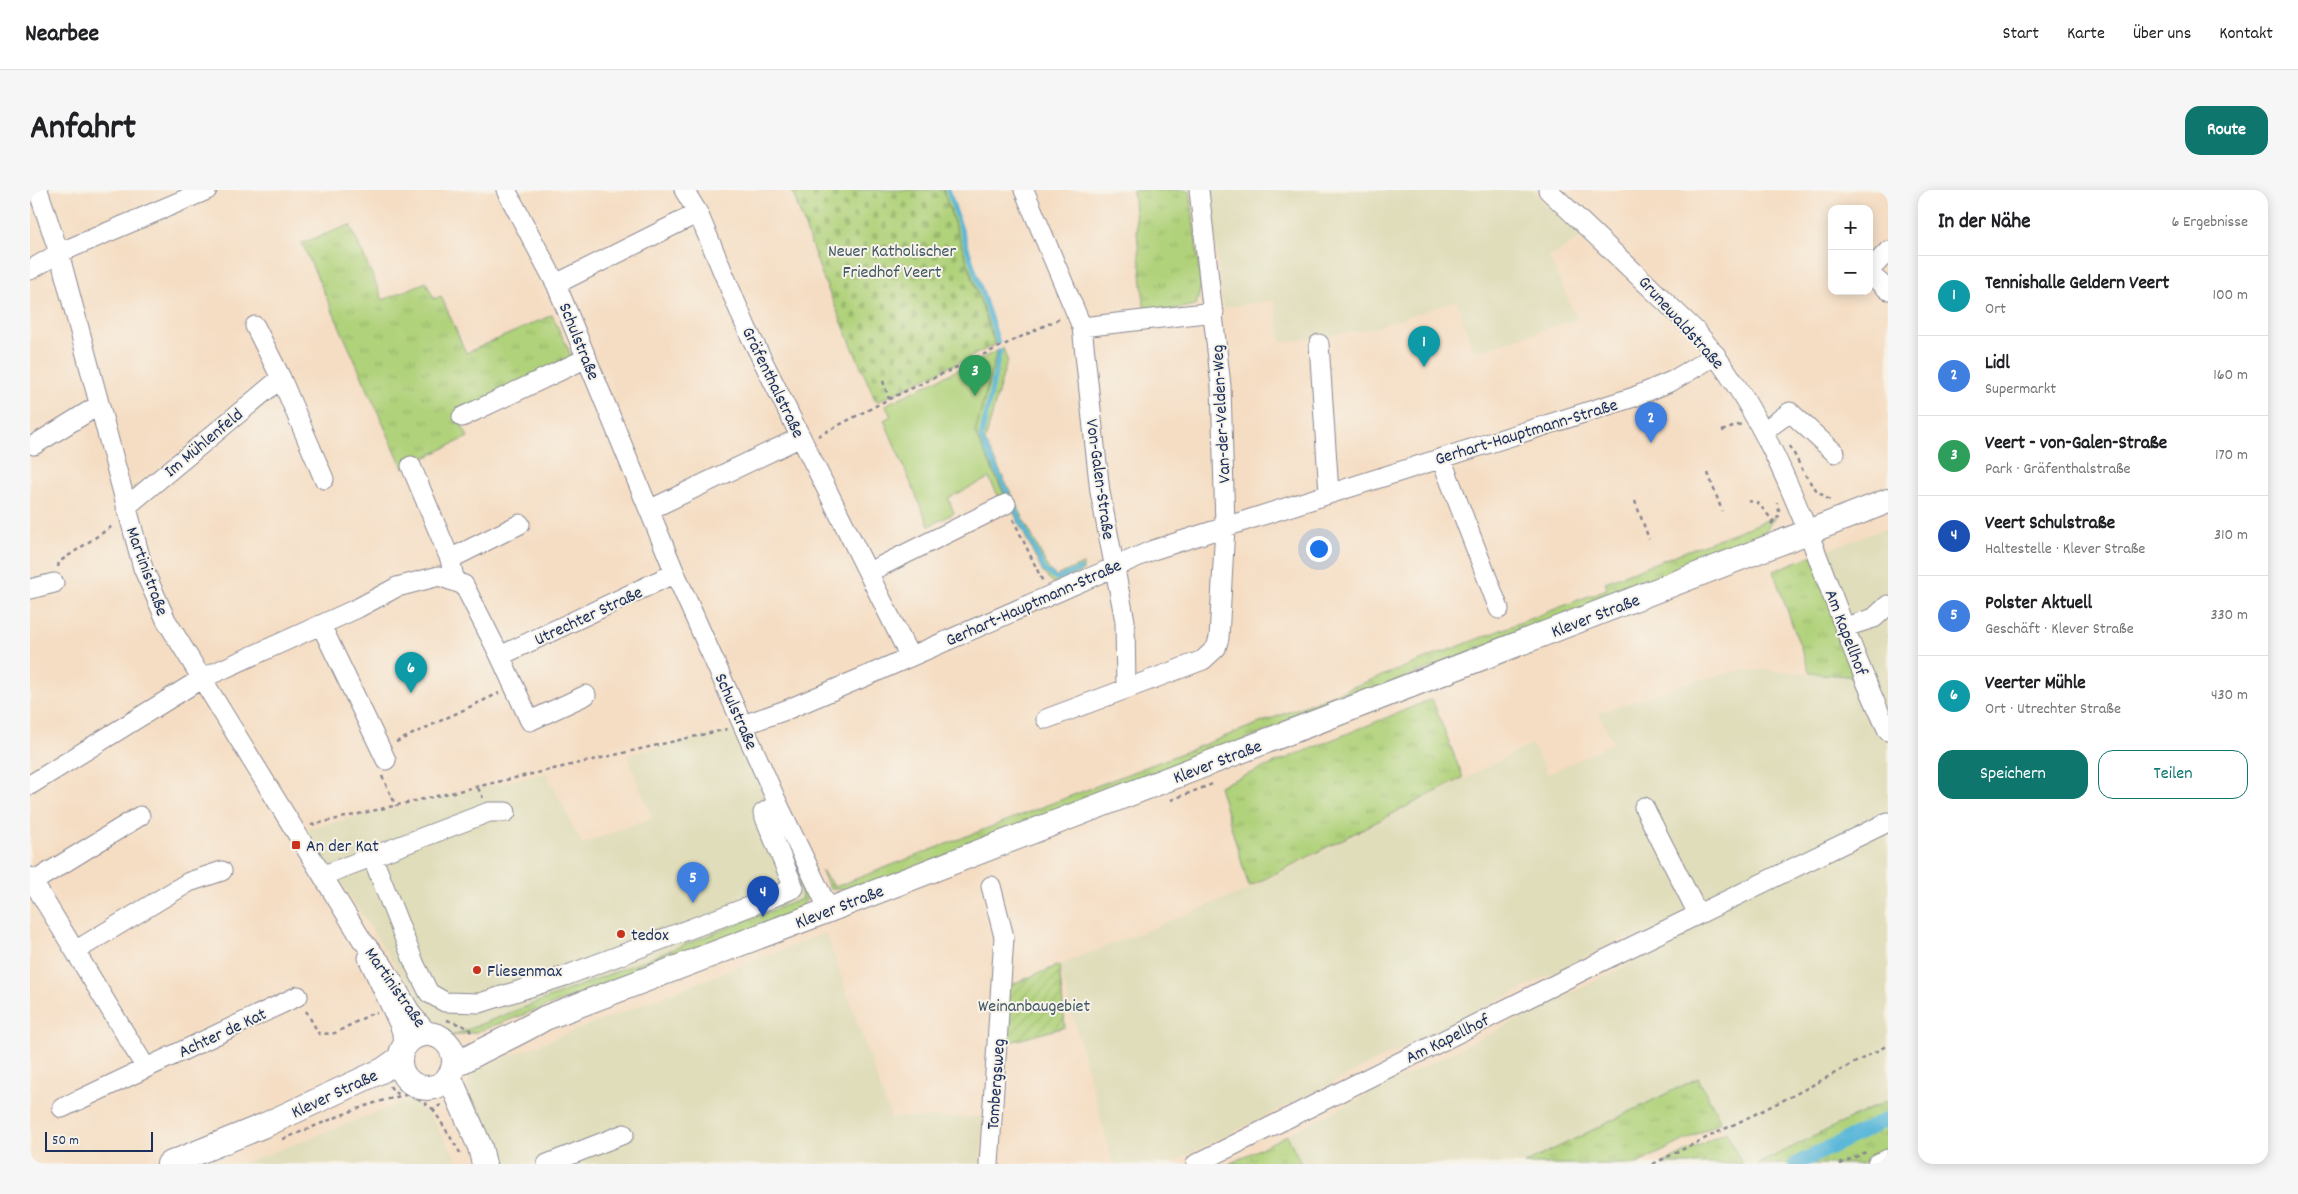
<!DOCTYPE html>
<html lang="de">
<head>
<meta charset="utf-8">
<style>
  :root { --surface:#fff; --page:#f6f6f6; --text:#202124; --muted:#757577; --line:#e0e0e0; --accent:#0f766e }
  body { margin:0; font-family:Dekko,sans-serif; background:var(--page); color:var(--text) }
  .controls { position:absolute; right:15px; top:15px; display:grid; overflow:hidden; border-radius:10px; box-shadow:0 2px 12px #0003 }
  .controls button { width:45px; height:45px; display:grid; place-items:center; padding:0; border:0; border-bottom:1px solid var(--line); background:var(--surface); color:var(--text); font:25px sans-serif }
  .scale { position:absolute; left:15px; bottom:12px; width:108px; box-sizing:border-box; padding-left:5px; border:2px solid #1b2f5e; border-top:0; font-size:14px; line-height:18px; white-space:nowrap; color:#1b2f5e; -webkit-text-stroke:4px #f7f3e8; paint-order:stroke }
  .you { position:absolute; left:1288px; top:358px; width:18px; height:18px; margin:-12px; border:4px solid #fff; border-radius:50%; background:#1a73e8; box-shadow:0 0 0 8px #1a73e833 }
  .badge { display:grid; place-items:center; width:32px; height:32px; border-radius:50%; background:var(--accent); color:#fff; font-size:16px; font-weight:700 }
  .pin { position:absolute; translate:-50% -41px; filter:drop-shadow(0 1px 2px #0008) }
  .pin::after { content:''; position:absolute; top:26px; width:18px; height:15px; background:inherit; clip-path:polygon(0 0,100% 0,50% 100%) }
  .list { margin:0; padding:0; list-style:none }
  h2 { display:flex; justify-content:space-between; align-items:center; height:65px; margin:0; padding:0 20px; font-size:21px }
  h2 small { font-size:16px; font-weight:400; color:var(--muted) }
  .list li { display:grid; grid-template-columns:32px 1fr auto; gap:15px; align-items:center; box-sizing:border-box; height:80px; padding:0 20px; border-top:1px solid var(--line) }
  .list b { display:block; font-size:19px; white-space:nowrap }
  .list p { margin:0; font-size:16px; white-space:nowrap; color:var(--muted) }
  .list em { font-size:16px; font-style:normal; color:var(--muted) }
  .actions { display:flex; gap:10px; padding:15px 20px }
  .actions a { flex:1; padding:11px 0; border:1px solid var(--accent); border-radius:15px; text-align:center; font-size:18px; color:var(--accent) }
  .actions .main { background:var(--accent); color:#fff }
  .map { position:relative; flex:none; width:1858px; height:974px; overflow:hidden; border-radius:15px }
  header { display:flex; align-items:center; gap:30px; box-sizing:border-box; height:70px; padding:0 25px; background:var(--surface); border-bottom:1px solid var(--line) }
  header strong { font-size:24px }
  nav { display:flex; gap:28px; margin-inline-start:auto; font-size:18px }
  .intro { display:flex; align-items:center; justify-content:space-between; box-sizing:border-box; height:120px; padding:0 30px }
  h1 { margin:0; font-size:35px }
  .button { padding:12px 22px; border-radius:15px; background:var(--accent); color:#fff; font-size:18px; font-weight:700 }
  main { display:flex; gap:30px; padding:0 30px }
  aside { flex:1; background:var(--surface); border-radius:15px; box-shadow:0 2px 12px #0003 }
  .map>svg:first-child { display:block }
  .built { fill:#e0ddbb }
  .grass { fill:url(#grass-tufts); stroke:#66806c }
  .cemetery { fill:url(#cemetery-stones); stroke:#66806c }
  .park { fill:#b0d27a; stroke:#66806c }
  .garden { fill:url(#garden-furrows); stroke:#66806c }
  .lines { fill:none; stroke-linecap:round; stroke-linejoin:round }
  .stream { stroke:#5bb8d9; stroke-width:4.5 }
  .canal { stroke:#5bb8d9; stroke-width:15 }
  .minor-casing { stroke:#888690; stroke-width:21 }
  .major-casing { stroke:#888690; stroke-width:26 }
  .path { stroke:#888690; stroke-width:2.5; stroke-dasharray:4 4; stroke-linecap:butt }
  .minor { stroke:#fff; stroke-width:19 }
  .major { stroke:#fff; stroke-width:24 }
  .poi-dot { fill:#c8321e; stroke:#f7f3e8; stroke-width:2 }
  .labels { text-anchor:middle; stroke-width:4; stroke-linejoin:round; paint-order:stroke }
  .park-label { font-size:18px; fill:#405865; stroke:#f7f3e8 }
  .street-label { font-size:18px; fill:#1b2f5e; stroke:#f7f3e8 }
  .poi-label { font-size:18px; fill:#1b2f5e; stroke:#f7f3e8; text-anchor:start }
</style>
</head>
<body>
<header>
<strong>Nearbee</strong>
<nav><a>Start</a><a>Karte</a><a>Über uns</a><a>Kontakt</a></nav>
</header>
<div class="intro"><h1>Anfahrt</h1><a class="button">Route</a></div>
<main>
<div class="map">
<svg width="1858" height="974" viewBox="0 0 1858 974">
  <defs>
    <pattern id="grass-tufts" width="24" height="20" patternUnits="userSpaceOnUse" patternTransform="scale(1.25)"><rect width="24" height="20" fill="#b0d27a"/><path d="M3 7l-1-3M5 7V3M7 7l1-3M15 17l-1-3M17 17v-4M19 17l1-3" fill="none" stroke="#97b56c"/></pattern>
    <pattern id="cemetery-stones" width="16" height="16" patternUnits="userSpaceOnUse" patternTransform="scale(1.25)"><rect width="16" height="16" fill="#b0d27a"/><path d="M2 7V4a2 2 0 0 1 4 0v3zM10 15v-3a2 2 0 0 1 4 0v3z" fill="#97b56c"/></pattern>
    <pattern id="garden-furrows" width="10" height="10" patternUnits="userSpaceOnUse" patternTransform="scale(1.25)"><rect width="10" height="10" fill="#b0d27a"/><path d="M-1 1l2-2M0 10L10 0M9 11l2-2" fill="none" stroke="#97b56c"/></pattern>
  </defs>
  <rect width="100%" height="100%" fill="#f7f3e8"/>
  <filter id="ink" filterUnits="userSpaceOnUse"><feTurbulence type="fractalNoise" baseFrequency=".02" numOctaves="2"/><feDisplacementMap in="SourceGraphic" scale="10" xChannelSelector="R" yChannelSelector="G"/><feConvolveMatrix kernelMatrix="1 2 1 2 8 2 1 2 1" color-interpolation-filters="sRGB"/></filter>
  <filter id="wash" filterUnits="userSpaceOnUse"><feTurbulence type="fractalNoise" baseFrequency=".0096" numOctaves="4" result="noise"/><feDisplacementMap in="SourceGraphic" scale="20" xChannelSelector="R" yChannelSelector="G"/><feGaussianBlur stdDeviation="1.12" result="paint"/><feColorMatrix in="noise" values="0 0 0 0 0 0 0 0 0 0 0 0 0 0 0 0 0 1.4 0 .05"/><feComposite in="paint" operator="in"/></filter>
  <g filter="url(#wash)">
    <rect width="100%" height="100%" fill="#f5ddc3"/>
    <path class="built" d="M1180,0h322l50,47 -26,17 -8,1 29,64 -103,33 -18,-51 -87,28 -88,14 -7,-43 -51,8z
      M1854,339l4,3v568l-130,64h-16l-44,-86 -174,86h-223l-14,-29 352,-176 -11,-23 -459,228h-56l-54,-199 191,-76 282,-145 16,30 65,-31 -14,-30 96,-32 45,-10 21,-1 87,6 -32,-122z
      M705,540l64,145 4,24 -352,137 -16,-13 -13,-17 -117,-177 241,-56 36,71 70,-26 -25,-63z
      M796,743l65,185 92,-1 -3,47h-482l-26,-60 -4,-16 3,-17z
      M382,909l18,17 30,48h-218z"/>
    <path class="grass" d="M913,0h7l50,152 -5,3z
      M1103,0h57l11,96 -5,19 -51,10z
      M320,35l33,75 43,-18 8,17 7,-3 25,57 86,-38 25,53 -117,54 8,15 -65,31 -101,-225z
      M973,158l4,12 -22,81 64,129 7,6 27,-12v7l-28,13 -12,-11 -68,-140 22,-82z
      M1745,327l-12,17 -152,64 -754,292 -27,-1 -9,-19 14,17 772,-298 -2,-7z
      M1786,364l51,132 -19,-10 -38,-3 -37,-102z
      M1402,509l31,79 -214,109 -30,-101z
      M769,685l10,21 -11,15 -153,60 -169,61 -25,4 351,-137z
      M1668,888l23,44 -84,42h-113z
      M1858,910v50l-27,14h-103z
      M1696,942l16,32h-80z
      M1257,945l14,29h-72z"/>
    <path class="cemetery" d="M762,0h151l52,155 -119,57 -53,-124z"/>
    <path class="park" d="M967,161l-22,82 32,67 -5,3 -13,-25 -41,20 6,15 -25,13 -45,-106 7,-4 -6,-11z"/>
    <path class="garden" d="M1029,775l6,62 -62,17 5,-58z"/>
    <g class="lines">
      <path class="stream" d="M918,0l50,152
        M970,161l-19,87 64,133 12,8 23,-10"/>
      <path class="canal" d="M1766,974l92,-45"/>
    </g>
  </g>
  <g filter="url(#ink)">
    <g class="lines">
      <defs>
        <path id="minor" d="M8,0l21,63 84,315 23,52 196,320 21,25 30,51 16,18
          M476,0l50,94 119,289 103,231 51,106
          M654,0l14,23 49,116 163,328
          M994,0l58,137 18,165 25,129 1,68 77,-29 13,-12 3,-10 6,-112 -4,-140 -22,-196
          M1518,0l148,141c98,115 128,266 192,400
          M0,80l29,-17 148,-63
          M1839,81l19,-20
          M1839,83l19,17
          M526,94l142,-71
          M225,136l26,52 43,101
          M1052,137l132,-15
          M1289,154l10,149
          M432,227l125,-59
          M1734,241l26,-19 45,41
          M4,255l65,-40
          M1411,268l58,151
          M381,276l39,93 5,23
          M96,317l155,-129
          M619,320l152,-73
          M420,369l70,-35
          M839,382l137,-68
          M0,399l24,-6
          M291,435l65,135
          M1815,437l29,-9 14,-13
          M470,466l30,65 56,-26
          M1016,529l80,-30
          M713,535l43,-15 92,-39 275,-121 481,-153 38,-16 44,-26
          M0,595l171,-106 157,-71 39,-21 42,-11 25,9 36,71 175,-83
          M1614,617l54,107
          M342,666l43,109 14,28 16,9 35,1 85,-27 199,-75 30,-13 -31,-75 15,-9
          M294,685l165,-63h17
          M0,687l116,191
          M3,692l107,-66
          M45,761l114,-69 33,-11
          M338,768l31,66 7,20
          M32,918l236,-112
          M517,974l77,-30
          M959,974l15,-227 -13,-51
          M1166,974l396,-198 296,-144
          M1847,974l11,-5"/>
        <path id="major" d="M370 871a27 27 0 1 1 54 0a27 27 0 1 1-54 0Z
          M424,876c30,-18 61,-30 91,-48l284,-108 1059,-409
          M419,886l31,71 4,17
          M139,974l96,-39 118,-55 17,-12"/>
      </defs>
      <use href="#minor" class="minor-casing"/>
      <use href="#major" class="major-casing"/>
      <path class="path" d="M853,191l6,18
        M1692,241l19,-7
        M788,246l71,-37 172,-81
        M1760,256c11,20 20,45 42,55
        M1678,283l14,38
        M1605,311l14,38
        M1718,311l10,2 16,19
        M983,329l30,63
        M1741,334l9,-9 -3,-12
        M28,377l1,-5 55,-37
        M366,552l103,-49
        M352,586l14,30
        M448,598l5,10
        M1141,610l44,-17
        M281,635l416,-96
        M276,821l13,23 16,-1 36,-19 6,-1
        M417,830l22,8 3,8
        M360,896l3,5 7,5
        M403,919l29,47
        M253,949c42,-16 84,-38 129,-45l21,15 8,-4
        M1623,974l139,-68 96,-51
        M1810,974l26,-12"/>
      <use href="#minor" class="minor"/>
      <use href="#major" class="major"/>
    </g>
  </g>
  <g class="poi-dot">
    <rect x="261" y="650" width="10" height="10" rx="2.5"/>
    <circle cx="591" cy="744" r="5"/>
    <circle cx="447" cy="780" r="5"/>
  </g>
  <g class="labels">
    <g class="park-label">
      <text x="862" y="66">Neuer Katholischer<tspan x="862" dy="21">Friedhof Veert</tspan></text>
      <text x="1004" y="821">Weinanbaugebiet</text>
    </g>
    <g class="street-label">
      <text transform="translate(1652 132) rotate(48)" y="6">Grunewaldstraße</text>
      <text transform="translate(550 151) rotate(68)" y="6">Schulstraße</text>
      <text transform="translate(744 192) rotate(64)" y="6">Gräfenthalstraße</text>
      <text transform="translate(1190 224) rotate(-93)" y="6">Van-der-Velden-Weg</text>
      <text transform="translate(1496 241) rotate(-17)" y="6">Gerhart-Hauptmann-Straße</text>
      <text transform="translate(173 252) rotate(-40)" y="6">Im Mühlenfeld</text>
      <text transform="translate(1071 289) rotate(82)" y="6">Von-Galen-Straße</text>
      <text transform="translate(118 381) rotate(70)" y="6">Martinistraße</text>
      <text transform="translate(1003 412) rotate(-24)" y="6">Gerhart-Hauptmann-Straße</text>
      <text transform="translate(558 425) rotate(-25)" y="6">Utrechter Straße</text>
      <text transform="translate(1565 425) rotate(-21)" y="6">Klever Straße</text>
      <text transform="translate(1817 442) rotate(69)" y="6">Am Kapellhof</text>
      <text transform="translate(707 521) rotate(66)" y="6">Schulstraße</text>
      <text transform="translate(1187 571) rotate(-21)" y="6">Klever Straße</text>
      <text transform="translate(809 716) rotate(-21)" y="6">Klever Straße</text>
      <text transform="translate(366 797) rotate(55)" y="6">Martinistraße</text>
      <text transform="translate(192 842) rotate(-25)" y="6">Achter de Kat</text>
      <text transform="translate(1417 848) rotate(-26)" y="6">Am Kapellhof</text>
      <text transform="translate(965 894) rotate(-86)" y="6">Tombergsweg</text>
      <text transform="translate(304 903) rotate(-25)" y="6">Klever Straße</text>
    </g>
    <g class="poi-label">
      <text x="276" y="661">An der Kat</text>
      <text x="601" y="750">tedox</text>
      <text x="457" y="786">Fliesenmax</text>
    </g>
  </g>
</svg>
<div class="controls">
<button>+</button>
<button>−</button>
</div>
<div class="scale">50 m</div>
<div class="you"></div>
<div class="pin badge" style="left:1394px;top:177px;background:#0f9aa8">1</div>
<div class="pin badge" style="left:1621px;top:253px;background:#3f7fe0">2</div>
<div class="pin badge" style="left:945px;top:206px;background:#2e9e5b">3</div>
<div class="pin badge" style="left:733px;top:727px;background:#1a4fb4">4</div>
<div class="pin badge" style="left:663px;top:713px;background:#3f7fe0">5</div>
<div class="pin badge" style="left:381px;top:503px;background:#0f9aa8">6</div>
</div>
<aside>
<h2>In der Nähe<small>6 Ergebnisse</small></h2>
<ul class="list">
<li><span class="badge" style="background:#0f9aa8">1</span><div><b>Tennishalle Geldern Veert</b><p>Ort</p></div><em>100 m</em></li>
<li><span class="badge" style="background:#3f7fe0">2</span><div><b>Lidl</b><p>Supermarkt</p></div><em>160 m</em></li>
<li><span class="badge" style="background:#2e9e5b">3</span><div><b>Veert - von-Galen-Straße</b><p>Park · Gräfenthalstraße</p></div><em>170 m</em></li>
<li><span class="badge" style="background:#1a4fb4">4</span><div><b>Veert Schulstraße</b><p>Haltestelle · Klever Straße</p></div><em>310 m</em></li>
<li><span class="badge" style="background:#3f7fe0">5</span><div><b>Polster Aktuell</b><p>Geschäft · Klever Straße</p></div><em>330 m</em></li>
<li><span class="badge" style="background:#0f9aa8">6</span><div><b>Veerter Mühle</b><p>Ort · Utrechter Straße</p></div><em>430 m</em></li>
</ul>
<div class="actions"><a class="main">Speichern</a><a>Teilen</a></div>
</aside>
</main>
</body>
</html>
